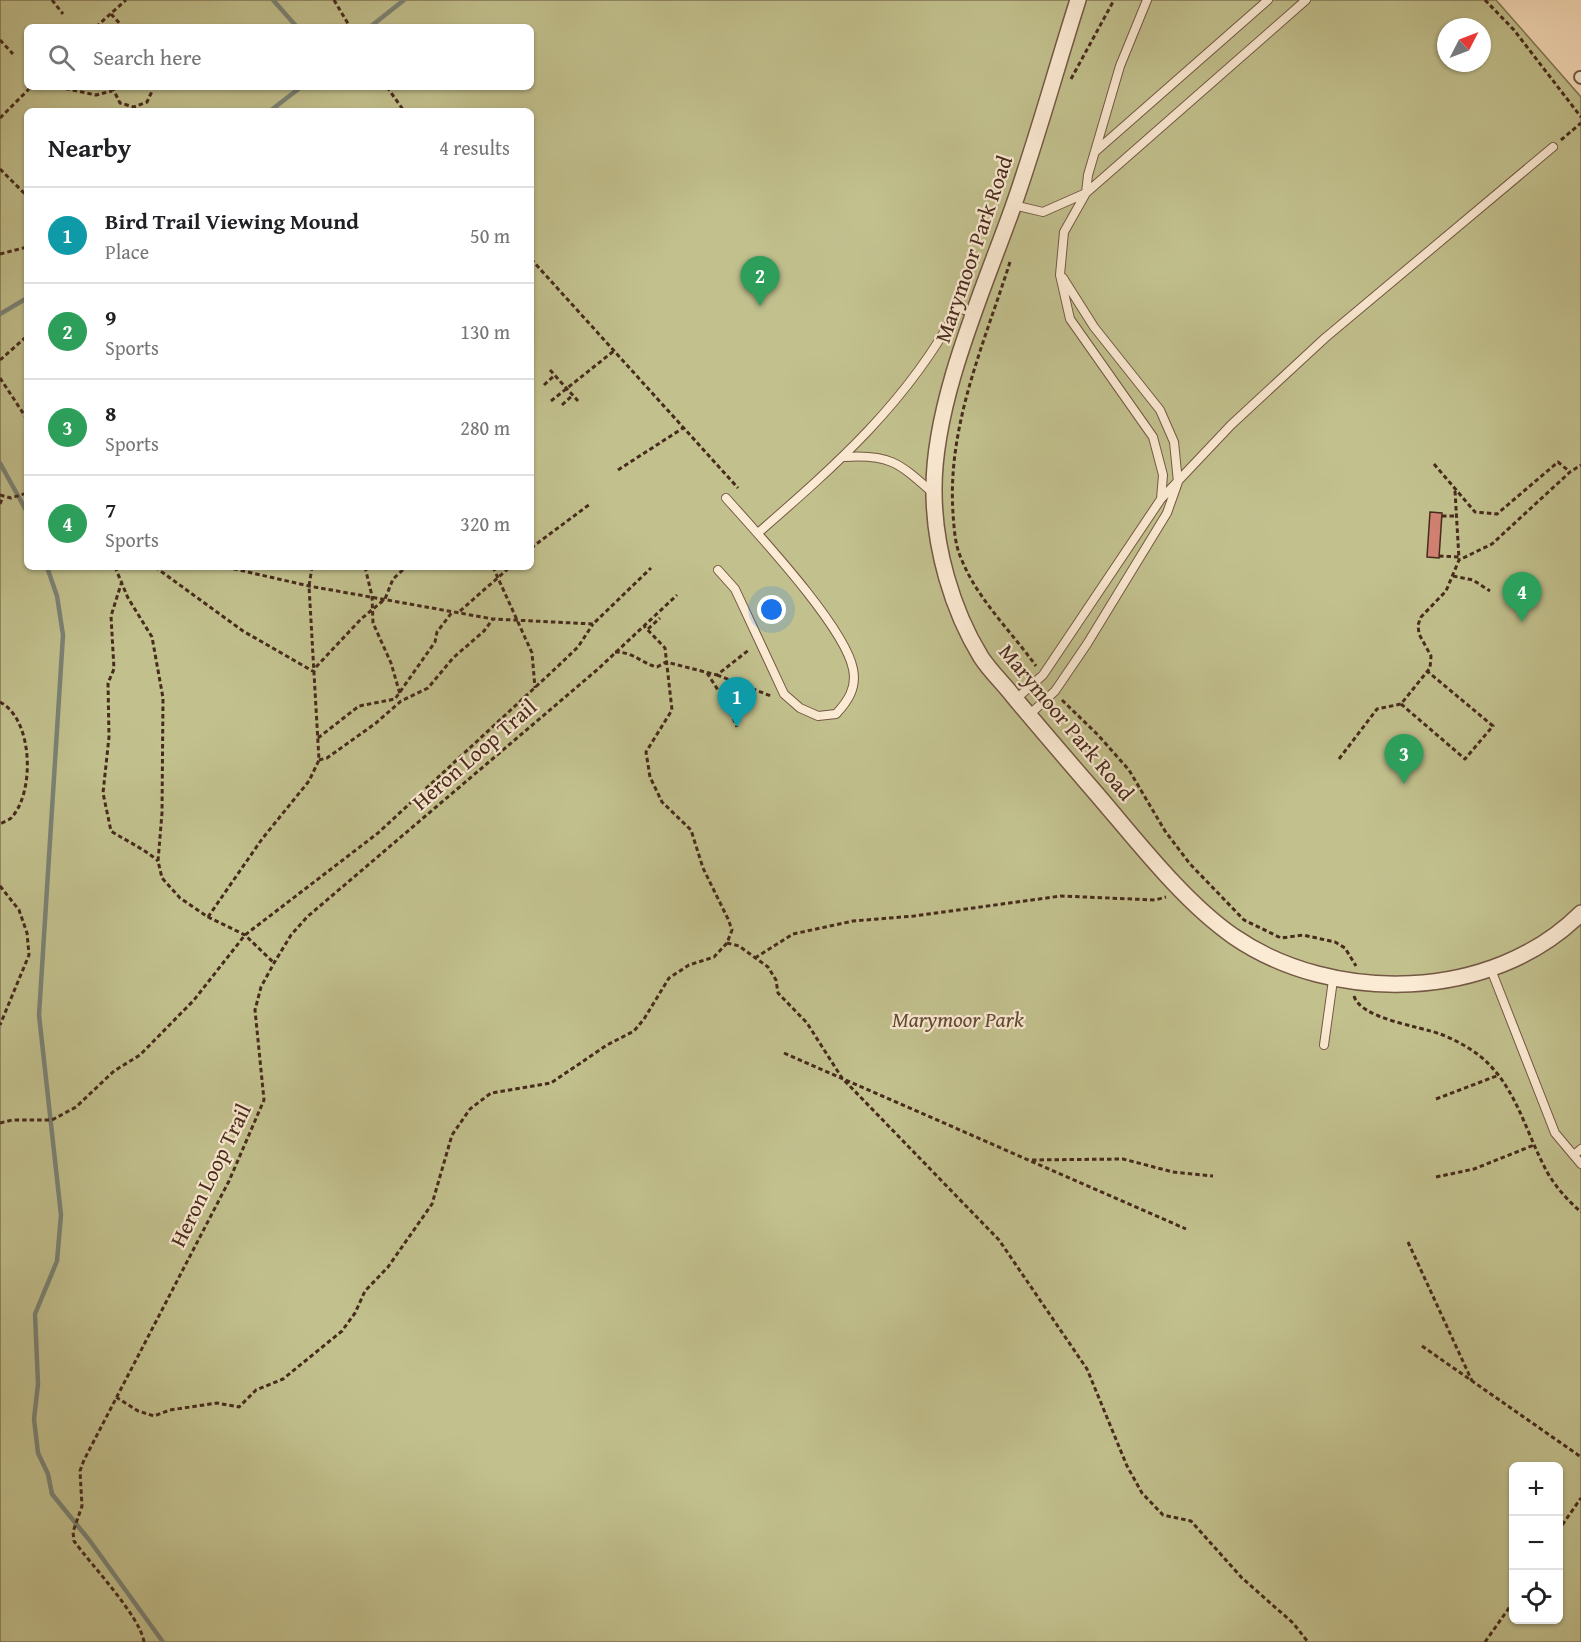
<!DOCTYPE html>
<html lang="en">
<head>
<meta charset="utf-8">
<style>
  :root { --surface:#fff; --page:#f2f2f2; --text:#202124; --muted:#757577; --line:#e0e0e0; --accent:#8f2418 }
  body { margin:0; font-family:"Gentium Book Plus",serif; background:var(--page); color:var(--text) }
  .controls { position:absolute; right:18px; bottom:18px; display:grid; overflow:hidden; border-radius:9px; box-shadow:0 2px 4px #0004 }
  .controls button { width:54px; height:54px; display:grid; place-items:center; padding:0; border:0; border-bottom:2px solid var(--line); background:var(--surface); color:var(--text); font:30px sans-serif }
  .compass { position:absolute; left:1437px; top:18px; width:54px; height:54px; border-radius:50%; background:var(--surface); box-shadow:0 2px 4px #0004; rotate:48deg }
  .you { position:absolute; left:772px; top:610px; width:21px; height:21px; margin:-15px; border:4px solid #fff; border-radius:50%; background:#1a73e8; box-shadow:0 0 0 9px #1a73e833 }
  .badge { display:grid; place-items:center; width:39px; height:39px; border-radius:50%; background:var(--accent); color:#fff; font-size:20px; font-weight:700 }
  .pin { position:absolute; translate:-50% -50px; filter:drop-shadow(0 2px 3px #0008) }
  .pin::after { content:''; position:absolute; top:32px; width:21px; height:18px; background:inherit; clip-path:polygon(0 0,100% 0,50% 100%) }
  .list { margin:0; padding:0; list-style:none }
  h2 { display:flex; justify-content:space-between; align-items:center; height:78px; margin:0; padding:0 24px; font-size:26px }
  h2 small { font-size:20px; font-weight:400; color:var(--muted) }
  .list li { display:grid; grid-template-columns:39px 1fr auto; gap:18px; align-items:center; box-sizing:border-box; height:96px; padding:0 24px; border-top:2px solid var(--line) }
  .list b { display:block; font-size:22px; white-space:nowrap }
  .list p { margin:0; font-size:20px; white-space:nowrap; color:var(--muted) }
  .list em { font-size:20px; font-style:normal; color:var(--muted) }
  .icon { flex:none; width:33px; height:33px; fill:none; stroke:currentColor; stroke-width:2; stroke-linecap:round; stroke-linejoin:round }
  .map { position:relative; flex:none; width:1581px; height:1642px; overflow:hidden }
  .search { position:absolute; background:var(--surface); box-shadow:0 2px 4px #0004; left:24px; top:24px; width:510px; height:66px; display:flex; align-items:center; gap:15px; box-sizing:border-box; padding:0 21px; border-radius:9px; color:var(--muted); font-size:22px }
  .panel { position:absolute; background:var(--surface); box-shadow:0 2px 4px #0004; left:24px; top:108px; width:510px; height:462px; border-radius:9px }
  .map>svg:first-child { display:block }
  .green { fill:#c2c18e; stroke:#847655; stroke-width:1.5; fill-rule:evenodd }
  .lines { fill:none; stroke-linecap:round; stroke-linejoin:round }
  .stream { stroke:#7b8376; stroke-width:4.5 }
  .building { fill:#d08172; stroke:#472b1c; stroke-width:1.5 }
  .service-casing { stroke:#745844; stroke-width:10 }
  .pedestrian-casing { stroke:#745844; stroke-width:14 }
  .minor-casing { stroke:#745844; stroke-width:18 }
  .path { stroke:#472b1c; stroke-width:3; stroke-dasharray:4.5 3; stroke-linecap:butt }
  .service { stroke:#fcebd4; stroke-width:8 }
  .pedestrian { stroke:#fcebd4; stroke-width:10 }
  .minor { stroke:#fcebd4; stroke-width:15 }
  .labels { text-anchor:middle; stroke-width:4.5; stroke-linejoin:round; paint-order:stroke }
  .street-label { font-size:22px; fill:#472b1c; stroke:#fcebd4 }
  .park-label { font-size:22px; font-style:italic; fill:#604933; stroke:#fcebd4 }
</style>
</head>
<body>
<div class="map">
<svg width="1581" height="1642" viewBox="0 0 1581 1642">
  <rect width="100%" height="100%" fill="#fae0bd"/>
  <filter id="stains"><feTurbulence type="fractalNoise" baseFrequency=".00333" numOctaves="4"/><feColorMatrix values="0 0 0 0 .2 0 0 0 0 .09 0 0 0 0 .02 0 0 0 .5 -.17"/></filter>
  <radialGradient id="worn" r=".72"><stop offset=".6" stop-color="#630" stop-opacity="0"/><stop offset="1" stop-color="#630" stop-opacity=".3"/></radialGradient>
  <path class="green" d="M0,0h1496l85,97v1545h-1581zM27,27h504v60h-504zM1446,27h36v36h-36zM27,111h504v456h-504zM1514,1466h44v154h-44z"/>
  <g class="lines">
    <path class="stream" d="M273,0l24,27
      M370,27l34,-27
      M270,111l31,-24
      M0,314l27,-16
      M0,463l27,49
      M47,567l10,29 6,39 -24,380 22,200 -4,46 -22,53 3,70 -4,35 4,34 10,21 4,20 38,47 73,101"/>
  </g>
  <path class="building" d="M1430,512l12,1 -3,45 -12,-1z"/>
  <g class="lines">
    <defs>
      <path id="service" d="M1096,151l172,-151
        M1013,205l30,7 43,-19 220,-193
        M845,457c46,-3 55,7 88,36
        M1161,499l70,-74 94,-87 228,-191
        M758,533c79,-69 149,-130 200,-225l16,5
        M718,570l17,19 49,105 16,14 18,8 18,-2c12,-13 21,-26 17,-45 -8,-42 -96,-136 -127,-171
        M1016,699l27,-24 118,-176 2,-24 -10,-38 -83,-118 -10,-44 4,-43 22,-39 2,-18 32,-109 27,-66
        M1029,715l26,-24 32,-47 80,-131 11,-31 -4,-40 -14,-32 -66,-83 -31,-49
        M1490,967l65,166 26,31
        M1324,1045l9,-65
        M1574,1155l7,-6"/>
      <path id="pedestrian" d="M1580,77l1,1"/>
      <path id="minor" d="M1078,0c-22,69 -41,139 -65,207 -30,84 -80,195 -79,284 0,56 18,119 47,166 9,14 22,26 32,39 25,30 50,59 75,88 43,49 92,115 145,152 100,69 259,66 348,-23"/>
    </defs>
    <use href="#service" class="service-casing"/>
    <use href="#pedestrian" class="pedestrian-casing"/>
    <use href="#minor" class="minor-casing"/>
    <path class="path" d="M52,0l11,14
      M334,0l16,27
      M1485,0l29,30 67,87
      M111,14l12,13
      M96,27l30,-27
      M170,27h11
      M0,40l13,14
      M1071,79l43,-79
      M58,87l38,8 16,-4
      M112,87l8,16 14,4 13,-5 7,-15
      M387,87l17,24
      M0,118l31,-31
      M1561,140l20,-17
      M0,169l27,27
      M0,254l27,-7
      M531,259l207,229
      M1010,262c-26,82 -63,164 -57,251 1,15 2,32 8,45 16,41 50,73 75,108
      M0,360l27,-24
      M550,370l28,31
      M0,378l27,41
      M544,385l11,-10
      M551,401l64,-51
      M562,405l11,-10
      M1434,464l41,48 22,2 61,-52 12,10
      M618,470l65,-42
      M1455,491l4,68
      M0,495l11,3 16,-5
      M0,504l3,-7
      M1442,516h13
      M531,548l59,-44
      M1439,556l20,1
      M115,567l13,31 24,39 11,61 -1,115 -4,48 4,17 18,20 28,19 37,18 29,28
      M155,567l88,64 73,42
      M226,567l83,19 184,33 100,5 58,-56
      M365,567l7,29 1,27 18,40 9,31
      M493,567l39,86 3,35
      M1453,576l20,4 17,11
      M122,581l-11,35 3,53 -6,14 1,54 -6,56 8,38c17,11 32,17 47,30
      M460,611l50,-44
      M648,629l12,-11
      M615,652c19,0 26,11 42,15l9,-5 51,13 33,-26
      M316,667l45,-48 24,-20 8,-20 13,-12
      M707,673l20,31 10,23
      M717,675l54,21
      M1062,700l36,35 31,35 36,61 25,33 54,56 37,18 22,-3 32,7 10,6 11,18
      M0,702c33,17 35,89 12,115 -2,3 -9,5 -12,7
      M1401,704l64,55 28,-33 -66,-55
      M318,738l41,-32 36,-7 40,-57 2,-10 16,-21
      M1339,759l38,-50 24,-5 29,-36 1,-12 -12,-22 -1,-9 3,-8 25,-26 13,-31 33,-16 78,-72 11,-7
      M319,760l8,-2 49,-35 25,-22 27,-13 25,-30 31,-27 9,-12
      M0,886l19,24 8,23 2,22 -29,70
      M208,917l54,-78 47,-58 10,-21 -10,-174 3,-19
      M727,943l12,3 29,21 8,13 2,13 29,30 35,55 157,162 88,129 40,97 15,27 21,22 28,6 51,57 51,45 15,19
      M755,958l38,-24 60,-13 61,-5 147,-20 94,4 11,-3
      M1354,996c7,23 65,30 86,38 14,5 28,13 40,22 35,29 44,71 64,110 8,17 23,34 37,46
      M784,1053l402,176
      M1436,1099l63,-24
      M0,1123l12,-3h40l24,-13 38,-36 26,-16 54,-55 51,-65 133,-102 178,-165 22,-21 15,-23
      M1032,1160l91,-1 50,13 40,4
      M1436,1177l38,-8 60,-24
      M1408,1242l64,139
      M1422,1346l159,111
      M116,1397l22,14 16,5 16,-6 47,-7 22,4 17,-17 27,-11 59,-48 13,-18 10,-22 23,-24 44,-63 20,-69 18,-26 21,-16 60,-10 56,-38 27,-14 10,-12 25,-41 20,-13 25,-8 13,-14 5,-13 -4,-11 -25,-51 -12,-38 -29,-28 -12,-25 -4,-25 26,-42 -7,-62 -21,-22
      M1558,1531l23,-33
      M144,1642c-4,-26 -52,-76 -70,-101l-1,-9 9,-26 -2,-35 4,-11 145,-279 35,-81 -9,-90 6,-23 13,-24 17,-28 16,-18 291,-248 79,-74
      M1485,1642l29,-41"/>
    <use href="#service" class="service"/>
    <use href="#pedestrian" class="pedestrian"/>
    <use href="#minor" class="minor"/>
  </g>
  <g class="labels">
    <g class="street-label">
      <text transform="translate(973 249) rotate(-71)" y="8">Marymoor Park Road</text>
      <text transform="translate(1067 722) rotate(50)" y="8">Marymoor Park Road</text>
      <text transform="translate(474 754) rotate(-41)" y="8">Heron Loop Trail</text>
      <text transform="translate(210 1175) rotate(-64)" y="8">Heron Loop Trail</text>
    </g>
    <g class="park-label">
      <text x="958" y="1027">Marymoor Park</text>
    </g>
  </g>
  <rect width="100%" height="100%" filter="url(#stains)"/>
  <rect width="100%" height="100%" fill="url(#worn)"/>
</svg>
<div class="controls">
<button>+</button>
<button>−</button>
<button><svg class="icon" aria-label="locate" viewBox="0 0 24 24"><circle cx="12" cy="12" r="6"/><path d="M12 2v4M12 18v4M2 12h4M18 12h4"/></svg></button>
</div>
<svg class="compass" viewBox="-18 -18 36 36"><path d="M0-13l5 13h-10z" fill="#e53935"/><path d="M0 13l5-13h-10z" fill="#757577"/></svg>
<div class="you"></div>
<div class="pin badge" style="left:737px;top:727px;background:#0f9aa8">1</div>
<div class="pin badge" style="left:760px;top:306px;background:#2e9e5b">2</div>
<div class="pin badge" style="left:1404px;top:784px;background:#2e9e5b">3</div>
<div class="pin badge" style="left:1522px;top:622px;background:#2e9e5b">4</div>
<div class="search"><svg class="icon" aria-label="search" viewBox="0 0 24 24"><circle cx="10" cy="10" r="6"/><path d="M15 15l6 6"/></svg>Search here</div>
<section class="panel">
<h2>Nearby<small>4 results</small></h2>
<ul class="list">
<li><span class="badge" style="background:#0f9aa8">1</span><div><b>Bird Trail Viewing Mound</b><p>Place</p></div><em>50 m</em></li>
<li><span class="badge" style="background:#2e9e5b">2</span><div><b>9</b><p>Sports</p></div><em>130 m</em></li>
<li><span class="badge" style="background:#2e9e5b">3</span><div><b>8</b><p>Sports</p></div><em>280 m</em></li>
<li><span class="badge" style="background:#2e9e5b">4</span><div><b>7</b><p>Sports</p></div><em>320 m</em></li>
</ul>
</section>
</div>
</body>
</html>
